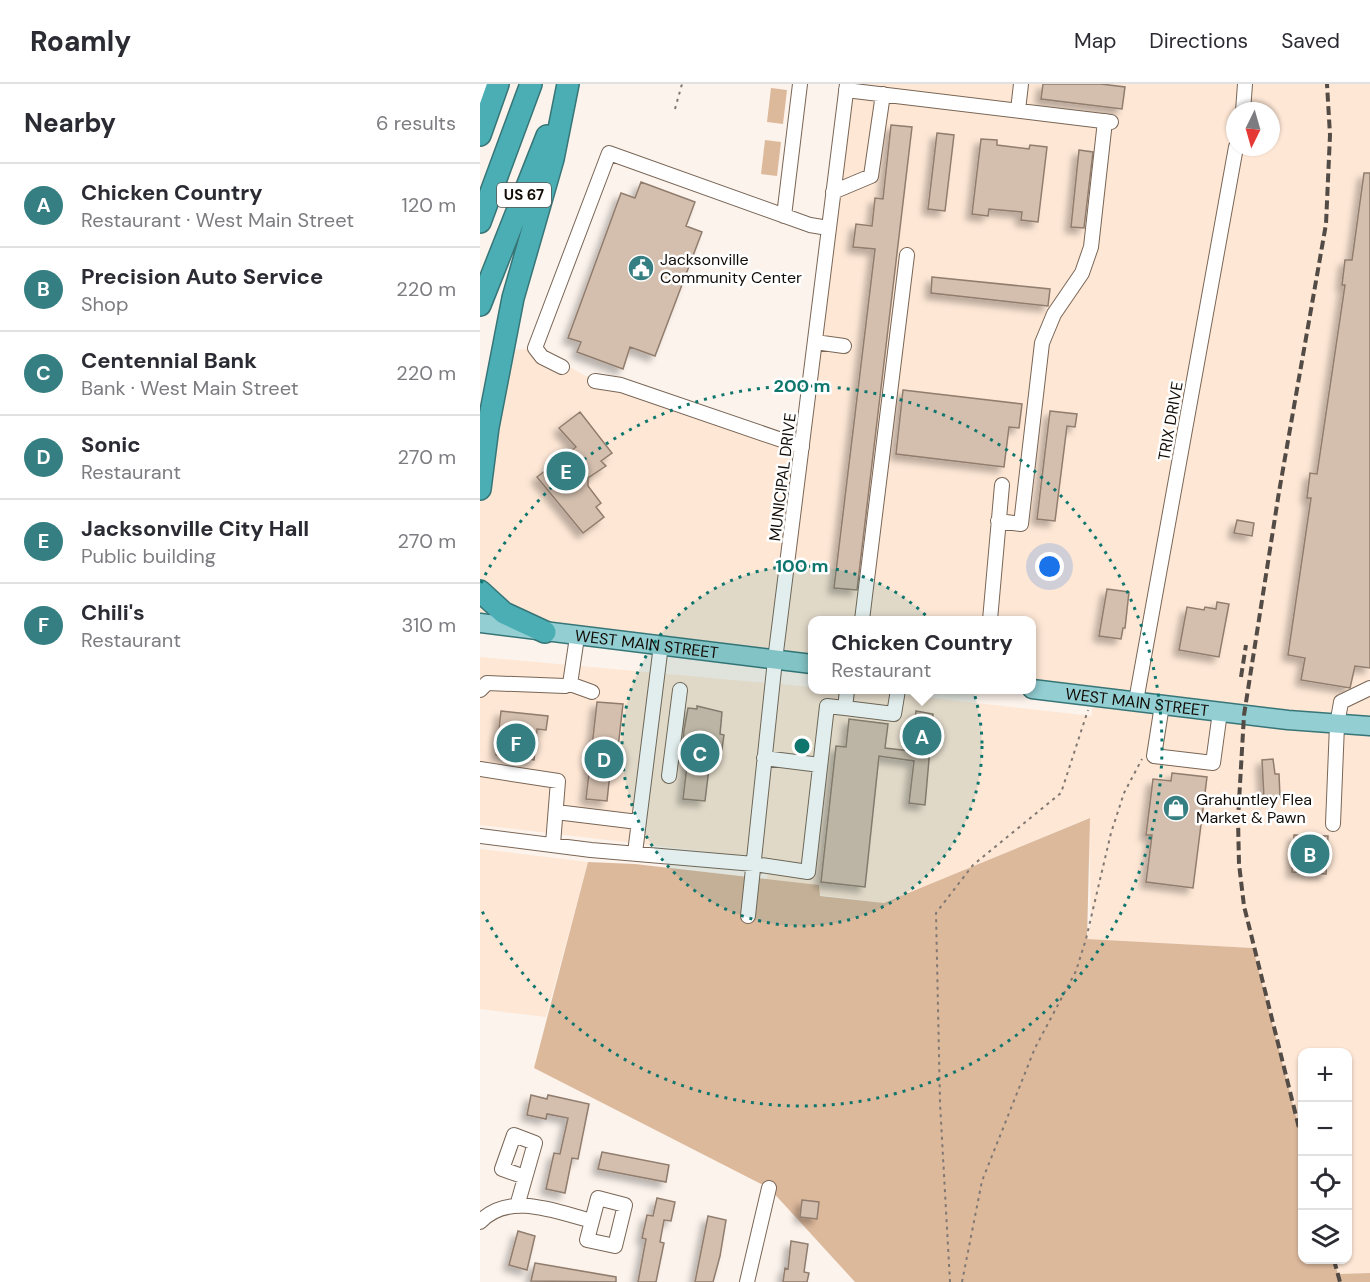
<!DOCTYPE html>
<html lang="en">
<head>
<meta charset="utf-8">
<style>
  :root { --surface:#fff; --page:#f7f7f7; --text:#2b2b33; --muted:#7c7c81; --line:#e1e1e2; --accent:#357e82 }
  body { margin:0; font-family:"DM Sans",sans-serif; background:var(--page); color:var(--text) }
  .controls { position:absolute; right:18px; bottom:18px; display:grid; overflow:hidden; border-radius:12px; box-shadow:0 2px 4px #0004 }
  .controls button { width:54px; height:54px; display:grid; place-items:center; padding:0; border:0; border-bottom:2px solid var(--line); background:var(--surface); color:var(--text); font:30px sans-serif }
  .compass { position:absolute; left:746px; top:18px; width:54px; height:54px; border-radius:50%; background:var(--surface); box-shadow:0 2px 4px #0004; rotate:185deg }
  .you { position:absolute; left:570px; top:483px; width:21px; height:21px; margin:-15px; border:4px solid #fff; border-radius:50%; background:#1a73e8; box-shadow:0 0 0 9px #1a73e833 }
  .badge { display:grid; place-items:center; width:39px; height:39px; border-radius:50%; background:var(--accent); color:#fff; font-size:20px; font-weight:700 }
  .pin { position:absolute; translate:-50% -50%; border:3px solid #fff; box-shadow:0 2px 6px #0006 }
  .popup { position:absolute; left:328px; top:532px; width:228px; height:78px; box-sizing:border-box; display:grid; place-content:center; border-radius:12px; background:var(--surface); filter:drop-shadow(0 2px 4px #0005); font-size:20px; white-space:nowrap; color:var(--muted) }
  .popup b { font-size:22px; color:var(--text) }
  .popup::after { content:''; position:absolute; left:50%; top:100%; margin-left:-12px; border:12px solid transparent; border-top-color:var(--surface) }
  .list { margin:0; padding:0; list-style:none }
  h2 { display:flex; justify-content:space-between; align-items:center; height:78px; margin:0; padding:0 24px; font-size:26px }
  h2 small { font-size:20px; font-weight:400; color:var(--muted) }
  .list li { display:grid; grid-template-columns:39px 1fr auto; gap:18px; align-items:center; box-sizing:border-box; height:84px; padding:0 24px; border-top:2px solid var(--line) }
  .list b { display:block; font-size:22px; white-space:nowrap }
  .list p { margin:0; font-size:20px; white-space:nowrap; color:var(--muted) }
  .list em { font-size:20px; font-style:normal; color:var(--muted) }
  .icon { flex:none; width:33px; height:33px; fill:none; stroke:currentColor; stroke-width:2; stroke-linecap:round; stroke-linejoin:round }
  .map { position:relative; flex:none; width:890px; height:1198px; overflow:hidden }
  header { display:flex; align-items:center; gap:36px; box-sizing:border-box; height:84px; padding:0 30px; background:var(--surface); border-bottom:2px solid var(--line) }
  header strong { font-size:28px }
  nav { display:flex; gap:33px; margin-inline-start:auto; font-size:21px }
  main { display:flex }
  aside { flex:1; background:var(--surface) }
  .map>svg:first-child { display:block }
  .built { fill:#fee7d5; fill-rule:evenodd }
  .green { fill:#ddb99c }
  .building { fill:#d4bfae; stroke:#917d6e; stroke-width:1.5; filter:url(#shadow) }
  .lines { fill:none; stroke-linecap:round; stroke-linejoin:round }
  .minor-casing { stroke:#796656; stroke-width:16 }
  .major-casing { stroke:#377577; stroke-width:21 }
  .highway-casing { stroke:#377577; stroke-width:24 }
  .path { stroke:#807872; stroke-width:2; stroke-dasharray:3 4.5; stroke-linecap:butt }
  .minor { stroke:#fff; stroke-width:14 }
  .major { stroke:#92ced2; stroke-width:18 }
  .highway { stroke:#4aaeb4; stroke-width:21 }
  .rail { stroke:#534b45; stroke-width:4; stroke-dasharray:9 4.5; stroke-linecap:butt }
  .ring { fill:none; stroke:#0f766e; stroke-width:3; stroke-dasharray:3 6 }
  .labels { text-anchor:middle; stroke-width:5; stroke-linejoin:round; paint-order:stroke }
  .shield { fill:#fff; stroke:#5a5551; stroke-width:1.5 }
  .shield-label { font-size:15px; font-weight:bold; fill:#130c06 }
  .poi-label { font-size:16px; fill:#130c06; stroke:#fff; text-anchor:start }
  .street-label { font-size:16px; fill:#130c06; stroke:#fff }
  .centre { fill:#0f766e; stroke:#fff; stroke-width:3 }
  .ring-label { font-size:18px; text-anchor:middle; font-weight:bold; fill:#0f766e; stroke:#fff; stroke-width:5; stroke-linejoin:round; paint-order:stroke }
</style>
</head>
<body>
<header>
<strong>Roamly</strong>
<nav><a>Map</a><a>Directions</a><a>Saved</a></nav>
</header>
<main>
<aside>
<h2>Nearby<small>6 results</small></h2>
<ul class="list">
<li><span class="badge">A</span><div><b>Chicken Country</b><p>Restaurant · West Main Street</p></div><em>120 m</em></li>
<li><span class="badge">B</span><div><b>Precision Auto Service</b><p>Shop</p></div><em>220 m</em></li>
<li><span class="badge">C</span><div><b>Centennial Bank</b><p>Bank · West Main Street</p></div><em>220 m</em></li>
<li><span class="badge">D</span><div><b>Sonic</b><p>Restaurant</p></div><em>270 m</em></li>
<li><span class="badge">E</span><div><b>Jacksonville City Hall</b><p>Public building</p></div><em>270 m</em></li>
<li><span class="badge">F</span><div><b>Chili's</b><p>Restaurant</p></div><em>310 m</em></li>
</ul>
</aside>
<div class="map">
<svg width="890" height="1198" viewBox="0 0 890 1198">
  <defs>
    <filter id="shadow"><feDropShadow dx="-5.5" dy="5.5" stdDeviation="3" flood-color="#0004"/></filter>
  </defs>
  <rect width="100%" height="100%" fill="#fcf3ec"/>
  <path class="built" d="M367,0h523v1189l-32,1 -4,-14h14v-208h-46v88l-49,-192 -167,-9 5,-16 -2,-105 -205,85 -65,-8 -1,-10 -51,-6 2,-20 -289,-34v-168l332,30v3h49l231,26v-19l-60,-8v-69h-220v44l-332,-41v-134l22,-138 33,-3 60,33 207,66zM755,27h36v36h-36z
    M0,765l108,13 -42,155 -66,-8z"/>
  <path class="green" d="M291,4l16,2 -4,34 -16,-2z
    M285,56l16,2 -4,34 -16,-2z
    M610,734l-3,121 166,9 49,192v120h32l4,14 32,-1v9h-515l-86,-94 -235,-120 54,-206 47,2 184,21 1,11 64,7z"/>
  <path class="building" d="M563,0h58l24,3 -3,22 -81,-10z
    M411,41l21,2 -55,463 -23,-2 41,-339 -22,-2 3,-23 16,2 3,-28 8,1z
    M457,49l17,2 -9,76 -17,-2z
    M501,55l16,1v5l32,4 1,-4 17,2 -9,75 -17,-2 1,-8 -33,-3 -1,7 -16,-2z
    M599,66l14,2 -9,76 -13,-1z
    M884,89h6v495l-15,-2 -5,22 -49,-8 4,-22 -17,-3 23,-157h-4l3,-25 7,1 28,-189h-3l3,-25h7z
    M161,98l54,20 -9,24 16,6 -47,124 -25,-9 -7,22 -46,-17 4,-10 -13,-4 53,-145 14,5z
    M452,193l118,12 -2,17 -117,-13z
    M423,306l119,14 -3,24 -10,-1 -5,40 -108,-13z
    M570,327l27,3 -2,13 -8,-1 -12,95 -18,-2z
    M100,328l32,41 -11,8 5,5 -18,12v8l13,17 -5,4 8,10 -21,16 -46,-56 39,-30 -17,-19z
    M757,436l17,3 -2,13 -18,-3z
    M627,505l22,3 -4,36h-2l-2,11 -22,-3z
    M737,518l12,2 -10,53 -40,-7 8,-43 17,3 1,-3 11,2z
    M117,618l26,2 -8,70 -5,-1 -3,28 -21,-2z
    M217,622l25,6 -2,22 4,1 -2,14h-5l-1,12 -6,-1 -5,41 -22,-2 5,-42 -6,-1 2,-26 4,-22 9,1z
    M21,627l47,5 -2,14 -9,-1 -3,31 -38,-5z
    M436,627l17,3 -8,91 -16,-2 5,-42 -35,-5 -14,131 -44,-5 15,-136 10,1 3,-28 39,5 -3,24 26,3z
    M793,675l2,15h4l1,23 -16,1 -2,-38z
    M692,689l35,4 -14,111 -47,-6 6,-47h-6l7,-56 18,2z
    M814,751l34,1 -2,38 -34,-2z
    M51,1011l16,4 1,-4 41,9 -11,55 -6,-1 -7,35 -19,-4 8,-36 6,1 8,-36 -21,-4 -1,5 -19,-4z
    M122,1068l67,13 -3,17 -68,-13z
    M177,1114l18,4 -4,19 -7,-1 -4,22 4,1 -8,39h-18l8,-43 -4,-1 5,-23 6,1z
    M322,1116l17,2 -2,17 -17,-2z
    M228,1132l18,4 -6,36 -7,26h-18z
    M38,1147l17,5 -8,34 -18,-5z
    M311,1157l17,3 -4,28 5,1 -2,9h-24l2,-14 3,1z
    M55,1179l81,14v5l-85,-1z"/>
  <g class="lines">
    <defs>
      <path id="minor" d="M366,6l265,32
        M0,16l6,-16
        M538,26l3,-26
        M763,27l2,-27
        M353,108l38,-16 12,-82
        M304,132l16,-132
        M335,258l29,4
        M82,283l-20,-10 -7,-9 74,-195 201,72 18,3
        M115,297l26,4 181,62
        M518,437l23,3 21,-181 12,-29 28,-41 9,-26 14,-126
        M382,536l45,-365
        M510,536l12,-135
        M90,600l22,8
        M0,606l7,-7 78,3 5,-2 7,-47
        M367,606l-2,18 49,6 4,-24
        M656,617l100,-554
        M682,621l-8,51 59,7 7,-51
        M284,674l56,7
        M0,685l78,12 -5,63
        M189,692l11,-86
        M76,728l82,10
        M853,740l4,-99 4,-23 29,-14
        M0,752l111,14 163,14 54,8 19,-166 18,2
        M155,769l26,-208
        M268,832l27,-256 72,-576
        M118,1114l27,7 -10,41 -28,-6z
        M37,1122l18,-63 -21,-8 -12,34 23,8
        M0,1138c29,-31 77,-10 112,-1
        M267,1198l22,-94"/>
      <g id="major">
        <path id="s1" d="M0,539l332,41"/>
        <path id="s2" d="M552,605l256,31 82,6"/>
      </g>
      <path id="highway" d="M0,51l18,-51
        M0,138l51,-138
        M0,221l67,-169
        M0,405l8,-62 25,-129 40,-139 15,-75
        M0,507l24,22 41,19"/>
    </defs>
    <use href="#minor" class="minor-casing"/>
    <use href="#major" class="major-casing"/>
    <use href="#highway" class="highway-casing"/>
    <path class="path" d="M195,25l7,-25
      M470,1198l-10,-179 -4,-190 37,-48 88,-72 27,-83
      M482,1198l20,-101 53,-133 41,-77 10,-32 25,-106 13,-40 18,-34"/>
    <use href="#minor" class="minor"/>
    <use href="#major" class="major"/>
    <use href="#highway" class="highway"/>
    <path class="rail" d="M761,593l5,-32
      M822,1056l-58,-234 -5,-42 -1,-45 6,-104 35,-223 47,-268 4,-89 -3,-51
      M854,1176l6,22"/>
  </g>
  <circle cx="322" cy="662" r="180" fill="#0f766e" fill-opacity=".12"/>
  <g class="ring">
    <circle cx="322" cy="662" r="180"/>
    <path d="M1 499A360 360 0 1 1 1 825"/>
  </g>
  <defs>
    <symbol id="civic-disc" viewBox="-11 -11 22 22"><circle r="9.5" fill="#357e82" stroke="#fff"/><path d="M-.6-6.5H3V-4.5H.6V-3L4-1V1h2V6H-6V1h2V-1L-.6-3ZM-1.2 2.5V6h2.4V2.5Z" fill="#fff"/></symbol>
    <symbol id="shop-disc" viewBox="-11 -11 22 22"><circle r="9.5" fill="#357e82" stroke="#fff"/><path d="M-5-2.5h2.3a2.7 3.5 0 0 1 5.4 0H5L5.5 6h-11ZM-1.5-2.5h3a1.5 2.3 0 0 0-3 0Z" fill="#fff"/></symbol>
  </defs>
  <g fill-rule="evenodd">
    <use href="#civic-disc" x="146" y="169" width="30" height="30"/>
    <use href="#shop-disc" x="681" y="709" width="30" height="30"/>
  </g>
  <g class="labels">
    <rect class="shield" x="17" y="99" width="54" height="24" rx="4.5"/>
    <g class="shield-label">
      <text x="44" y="116">US 67</text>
    </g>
    <g class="poi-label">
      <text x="180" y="181">Jacksonville<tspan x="180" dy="18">Community Center</tspan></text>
      <text x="716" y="721">Grahuntley Flea<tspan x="716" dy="18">Market &amp; Pawn</tspan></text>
    </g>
    <g class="street-label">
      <text transform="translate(690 337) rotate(-80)" y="6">TRIX DRIVE</text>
      <text transform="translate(302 393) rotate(-83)" y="6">MUNICIPAL DRIVE</text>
      <text dy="6" stroke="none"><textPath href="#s1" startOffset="168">WEST MAIN STREET</textPath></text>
      <text dy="6" stroke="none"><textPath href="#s2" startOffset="106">WEST MAIN STREET</textPath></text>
    </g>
  </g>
  <circle cx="322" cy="662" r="9" class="centre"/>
  <g class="ring-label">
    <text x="322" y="308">200 m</text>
    <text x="322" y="488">100 m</text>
  </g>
</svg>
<div class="controls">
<button>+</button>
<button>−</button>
<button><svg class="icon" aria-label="locate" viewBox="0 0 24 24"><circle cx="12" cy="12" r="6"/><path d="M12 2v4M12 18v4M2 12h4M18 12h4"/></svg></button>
<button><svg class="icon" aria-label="layers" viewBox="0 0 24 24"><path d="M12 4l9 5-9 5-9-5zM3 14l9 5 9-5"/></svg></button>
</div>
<svg class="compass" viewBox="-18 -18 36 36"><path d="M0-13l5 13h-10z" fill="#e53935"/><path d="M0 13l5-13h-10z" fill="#7c7c81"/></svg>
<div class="you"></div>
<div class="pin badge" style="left:442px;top:652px">A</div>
<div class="popup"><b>Chicken Country</b>Restaurant</div>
<div class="pin badge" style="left:830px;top:770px">B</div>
<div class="pin badge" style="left:220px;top:669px">C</div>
<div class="pin badge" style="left:124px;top:675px">D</div>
<div class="pin badge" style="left:86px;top:387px">E</div>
<div class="pin badge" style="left:36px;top:659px">F</div>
</div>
</main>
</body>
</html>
